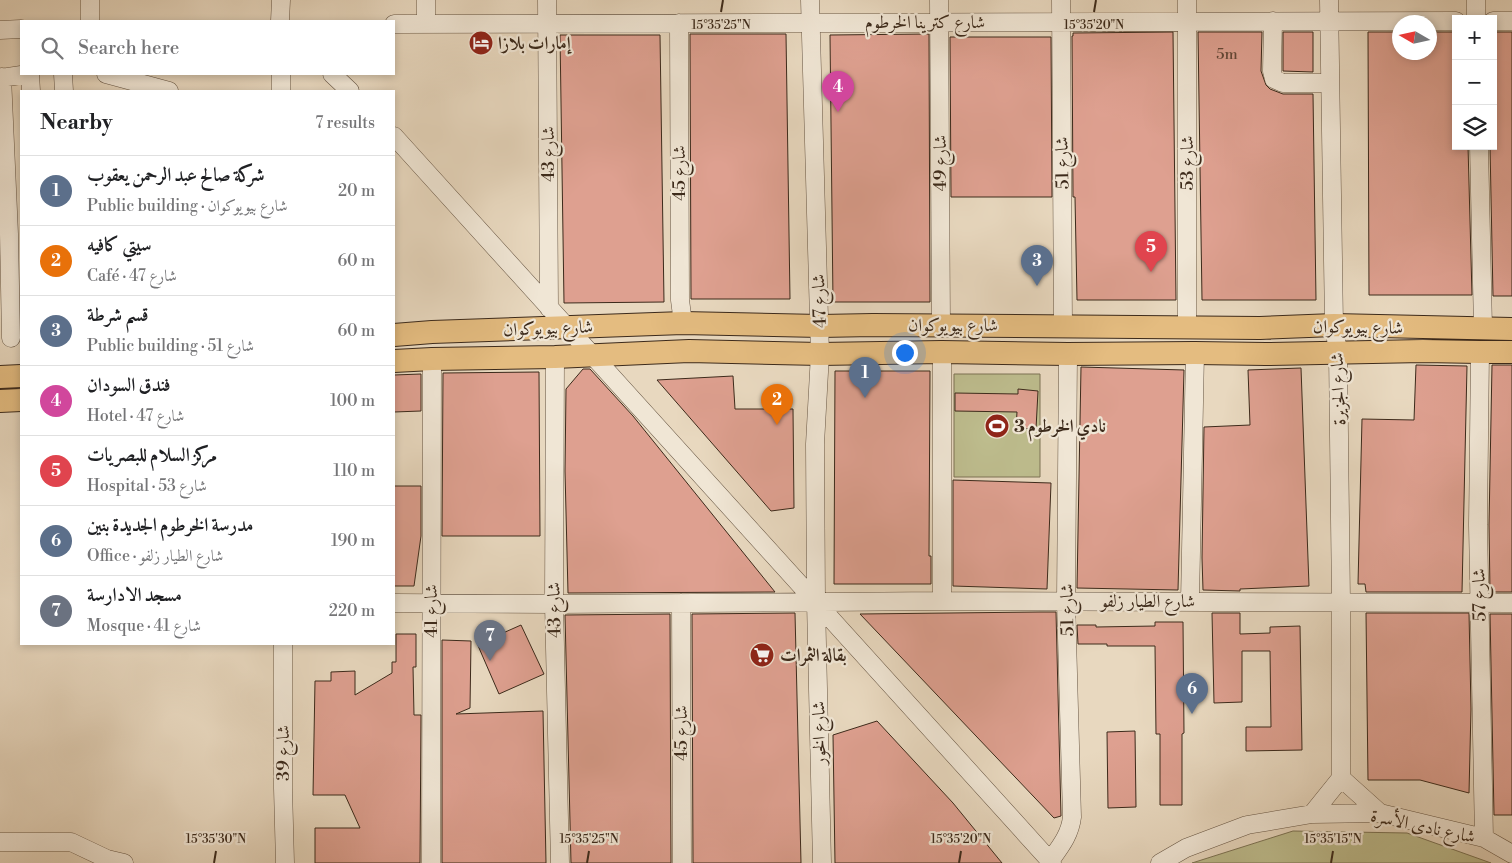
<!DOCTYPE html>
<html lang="en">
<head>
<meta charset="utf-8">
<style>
  :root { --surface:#fff; --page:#f6f6f6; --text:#202124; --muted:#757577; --line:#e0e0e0; --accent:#8f2418 }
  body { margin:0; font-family:"Libre Bodoni",Amiri,serif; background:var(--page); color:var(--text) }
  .controls { position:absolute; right:15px; top:15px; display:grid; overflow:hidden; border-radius:0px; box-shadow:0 2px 8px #0003 }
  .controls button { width:45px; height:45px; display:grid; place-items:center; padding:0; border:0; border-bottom:1px solid var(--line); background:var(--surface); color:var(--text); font:25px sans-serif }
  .compass { position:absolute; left:1392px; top:15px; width:45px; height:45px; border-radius:50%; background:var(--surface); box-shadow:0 2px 8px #0003; rotate:279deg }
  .you { position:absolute; left:904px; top:352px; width:18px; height:18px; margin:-12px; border:4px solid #fff; border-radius:50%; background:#1a73e8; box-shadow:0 0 0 8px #1a73e833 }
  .badge { display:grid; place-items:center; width:32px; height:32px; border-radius:50%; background:var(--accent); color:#fff; font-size:16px; font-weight:700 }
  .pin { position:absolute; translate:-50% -41px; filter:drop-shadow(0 1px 2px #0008) }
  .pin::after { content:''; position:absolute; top:26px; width:18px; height:15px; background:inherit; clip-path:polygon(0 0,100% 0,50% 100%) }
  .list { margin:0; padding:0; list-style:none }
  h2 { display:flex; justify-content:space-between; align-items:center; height:65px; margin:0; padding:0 20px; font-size:21px }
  h2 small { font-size:16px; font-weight:400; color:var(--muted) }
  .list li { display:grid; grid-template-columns:32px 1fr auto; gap:15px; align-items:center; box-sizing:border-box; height:70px; padding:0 20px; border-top:1px solid var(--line) }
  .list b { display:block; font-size:19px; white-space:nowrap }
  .list p { margin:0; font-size:16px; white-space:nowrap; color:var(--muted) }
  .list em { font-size:16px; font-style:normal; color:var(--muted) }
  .icon { flex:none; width:28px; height:28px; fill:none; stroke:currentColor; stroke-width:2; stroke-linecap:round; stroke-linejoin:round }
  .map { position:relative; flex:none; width:1512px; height:863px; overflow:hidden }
  .search { position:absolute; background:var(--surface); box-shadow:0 2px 8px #0003; left:20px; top:20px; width:375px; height:55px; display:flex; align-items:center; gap:12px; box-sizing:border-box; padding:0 18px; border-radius:0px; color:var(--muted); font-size:19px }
  .panel { position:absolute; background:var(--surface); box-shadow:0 2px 8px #0003; left:20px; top:90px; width:375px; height:555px; border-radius:0px }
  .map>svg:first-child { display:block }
  .green { fill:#bdbc8d; stroke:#7c7354 }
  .building { fill:#dea090; stroke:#3c2a1b }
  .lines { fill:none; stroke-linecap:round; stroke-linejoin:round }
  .minor-casing { stroke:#675644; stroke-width:19 }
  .major-casing { stroke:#3c2a1b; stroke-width:24 }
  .minor { stroke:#f0e6d5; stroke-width:18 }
  .major { stroke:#e4bc80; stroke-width:22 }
  .ticks { fill:none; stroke:#3c2a1b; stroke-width:2 }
  .labels { text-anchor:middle; stroke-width:4.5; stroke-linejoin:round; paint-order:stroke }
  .number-label { font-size:15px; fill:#644838 }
  .street-label { font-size:18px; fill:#3c2a1b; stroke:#f0e6d5 }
  .poi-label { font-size:18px; font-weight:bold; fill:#3c2a1b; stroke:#f0e6d5; text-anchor:start }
  .ticks-label { font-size:12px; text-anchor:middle; fill:#3c2a1b; stroke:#f0e6d5; stroke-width:4.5; stroke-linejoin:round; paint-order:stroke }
</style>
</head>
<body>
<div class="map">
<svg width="1512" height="863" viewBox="0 0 1512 863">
  <rect width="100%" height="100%" fill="#e8d8bf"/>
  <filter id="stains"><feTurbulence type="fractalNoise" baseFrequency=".004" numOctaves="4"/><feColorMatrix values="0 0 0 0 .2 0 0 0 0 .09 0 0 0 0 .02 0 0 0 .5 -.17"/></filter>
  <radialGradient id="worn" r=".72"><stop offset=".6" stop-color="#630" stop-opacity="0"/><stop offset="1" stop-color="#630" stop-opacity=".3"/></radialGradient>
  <path class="green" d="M954,374h86v103h-86z
    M1293,831l114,2 84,30h-299z"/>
  <path class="building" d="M1173,32l3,268h-99l-2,-103h-2l-1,-161h1v-3z
    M1198,32h64l-1,39 5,14 4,4 13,5h30l3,206h-114z
    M1283,32h30v40l-30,-1z
    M1368,32h32v20h30v-20h26v114h12l4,149h-103z
    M1493,32h19v264h-19l-3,-150h3z
    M690,34h96l4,265h-99z
    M929,34l1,268h-97l-3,-267z
    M560,35h100l4,267 -100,1z
    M950,37h101l1,160h-101z
    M1416,365l51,1 -5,226h-96l-1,-8h-7l4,-165 52,1z
    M1492,365h20v227h-22l-1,-67z
    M1081,367l103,3 -6,220 -101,-2z
    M1301,368l8,218 -69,3v2l-37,-1 -1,-32 2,-131 46,-2 -2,-55z
    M583,369h7l43,47 142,176 -207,1 -3,-122 1,-82z
    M835,371h95l-1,185h2v28h-97z
    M539,372l1,164h-98l1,-163z
    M421,374v37l-27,1v-37z
    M733,376l2,33h58l1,99 -23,3 -114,-131z
    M1018,389l20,2 -2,38 -20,-1 1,-16 -62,-1v-18l63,1z
    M953,480l98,3 -4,106 -94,-3z
    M394,486h27v50l-7,50h-20z
    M1040,612h16l5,204 -7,2 -194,-204z
    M795,613l6,250h-108l-1,-249z
    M1212,613h28v21l30,-1v-6l30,-1 2,124 -56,1v-24h25l-1,-76h-28v51l-28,1z
    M1366,613h103l2,96 -2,84 -49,-13h-52z
    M670,614l1,249h-100l-6,-248z
    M1490,614h22v201h-18z
    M1155,622h28l1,111 -2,1v71h-22v-71h-4l-1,-88h-48v-2h-29l-1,-19h19v2l59,-1z
    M521,625l23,49 -45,20 -23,-53h9z
    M396,634h20v33h-3l1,48h7l-1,148h-105v-35h45l-15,-33h-32l2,-114h16v-9l24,-1v24l37,-22v-11h4z
    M442,640l29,1 -1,67 -14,6 87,-3 3,152h-104z
    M877,721l76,82 49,60h-167l-2,-128z
    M1135,731l1,76 -28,1 -1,-76z"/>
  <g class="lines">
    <defs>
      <path id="minor" d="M90,0v21
        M547,0l2,308
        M810,0l10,354 -5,90 1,158 6,261
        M939,0l2,325
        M1061,0l2,326
        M1187,0v327
        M1476,19v-19
        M280,21l1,-21
        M1273,21l-1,50 2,8 9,4h47
        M1493,21h19
        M426,23v-23
        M679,23l1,277 3,23
        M394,24l1062,-3
        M0,30l21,-1
        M30,74l1,17
        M63,74l1,17
        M106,74l63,17
        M281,74v17
        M332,74l18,17
        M2,77l7,157 2,104
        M0,78l28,-4
        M394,136l658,727
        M1479,146l4,182
        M942,352v249
        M1480,352l-2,173 6,313
        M555,357l-1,247 6,259
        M1190,601l5,-248
        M394,603l160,1 388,-3 570,2
        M681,603l1,260
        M283,644v144l2,75
        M1341,778l39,35
        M1312,814l29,-36v-176l-3,-249 -4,-28 -5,-325
        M0,842h71l36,17 17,4
        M1050,861c10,-14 20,-26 22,-44l-6,-215 2,-248
        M431,863l1,-504
        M1160,863l26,-15 61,-23 65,-11 68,-1 104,25 28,16"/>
      <path id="major" d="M394,335l38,-3 251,-9 137,3 53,-1 387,3 74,-3 178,4
        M394,361l38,-2 123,-2 134,-6 131,3 122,-2 126,2 127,-1 71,1 157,-3 57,1h32
        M0,377l21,-1
        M0,401l21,-1"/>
    </defs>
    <use href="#minor" class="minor-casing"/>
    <use href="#major" class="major-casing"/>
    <use href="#minor" class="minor"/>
    <use href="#major" class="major"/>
  </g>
  <path class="ticks" d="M721,12l2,-12M1094,12l2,-12M214,863l2,-12M587,863l2,-12M959,863l2,-12M1331,863l2,-12"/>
  <defs>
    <symbol id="hotel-disc" viewBox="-11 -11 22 22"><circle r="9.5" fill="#8f2418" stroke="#f0e6d5"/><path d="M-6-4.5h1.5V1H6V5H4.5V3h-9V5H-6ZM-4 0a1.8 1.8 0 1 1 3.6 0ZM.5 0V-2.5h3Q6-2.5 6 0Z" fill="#fff"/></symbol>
    <symbol id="stadium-disc" viewBox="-11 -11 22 22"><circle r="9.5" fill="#8f2418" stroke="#f0e6d5"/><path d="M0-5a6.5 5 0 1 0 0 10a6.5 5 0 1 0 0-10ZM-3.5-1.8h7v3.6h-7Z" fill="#fff"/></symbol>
    <symbol id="supermarket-disc" viewBox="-11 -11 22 22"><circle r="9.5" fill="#8f2418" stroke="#f0e6d5"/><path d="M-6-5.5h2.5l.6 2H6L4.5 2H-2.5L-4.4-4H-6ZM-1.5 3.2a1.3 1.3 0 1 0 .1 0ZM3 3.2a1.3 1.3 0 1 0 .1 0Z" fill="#fff"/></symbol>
  </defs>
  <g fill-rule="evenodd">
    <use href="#hotel-disc" x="467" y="29" width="28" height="28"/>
    <use href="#stadium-disc" x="983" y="412" width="28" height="28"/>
    <use href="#supermarket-disc" x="748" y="641" width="28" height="28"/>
  </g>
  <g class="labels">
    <g class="number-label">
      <text x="1227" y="59">5m</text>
    </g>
    <g class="street-label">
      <text x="925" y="28">شارع كترينا الخرطوم</text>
      <text transform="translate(548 154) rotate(-90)" y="6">شارع 43</text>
      <text transform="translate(940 163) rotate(-90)" y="6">شارع 49</text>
      <text transform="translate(1062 163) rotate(-91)" y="6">شارع 51</text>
      <text transform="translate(1187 163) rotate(-90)" y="6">شارع 53</text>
      <text transform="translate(679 173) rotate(-90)" y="6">شارع 45</text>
      <text transform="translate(819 301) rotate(-92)" y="6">شارع 47</text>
      <text x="953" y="331">شارع بيويوكوان</text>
      <text transform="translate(1358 327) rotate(1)" y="6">شارع بيويوكوان</text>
      <text transform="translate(548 328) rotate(-2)" y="6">شارع بيويوكوان</text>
      <text transform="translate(1338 389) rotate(-92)" y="6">شارع الجزيرة</text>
      <text transform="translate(1479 595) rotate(-91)" y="6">شارع 57</text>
      <text x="1148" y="607">شارع الطيار زلفو</text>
      <text transform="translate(554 610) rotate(-91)" y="6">شارع 43</text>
      <text transform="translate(1067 610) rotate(-91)" y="6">شارع 51</text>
      <text transform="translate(431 611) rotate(-90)" y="6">شارع 41</text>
      <text transform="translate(681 733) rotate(-90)" y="6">شارع 45</text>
      <text transform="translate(819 733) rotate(-91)" y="6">شارع الخور</text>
      <text transform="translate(283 753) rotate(-90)" y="6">شارع 39</text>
      <text transform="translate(1423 826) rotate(12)" y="6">شارع نادى الأسرة</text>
    </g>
    <g class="poi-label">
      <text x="498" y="49">إمارات بلازا</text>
      <text x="1014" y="432">نادي الخرطوم 3</text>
      <text x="780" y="661">بقالة الثمرات</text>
    </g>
  </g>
  <g class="ticks-label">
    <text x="721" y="29">15°35'25"N</text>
    <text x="1094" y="29">15°35'20"N</text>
    <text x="216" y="843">15°35'30"N</text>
    <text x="589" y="843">15°35'25"N</text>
    <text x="961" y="843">15°35'20"N</text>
    <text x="1333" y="843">15°35'15"N</text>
  </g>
  <rect width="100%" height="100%" filter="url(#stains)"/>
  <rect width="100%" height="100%" fill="url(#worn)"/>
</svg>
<div class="controls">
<button>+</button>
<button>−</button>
<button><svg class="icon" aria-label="layers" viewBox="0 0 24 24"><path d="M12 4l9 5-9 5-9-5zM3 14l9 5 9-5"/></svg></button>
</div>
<svg class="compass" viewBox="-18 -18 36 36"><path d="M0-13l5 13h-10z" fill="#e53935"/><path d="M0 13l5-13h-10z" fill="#757577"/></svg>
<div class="you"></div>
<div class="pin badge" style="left:865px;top:398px;background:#5c6f8a">1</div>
<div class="pin badge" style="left:777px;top:425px;background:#e8710a">2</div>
<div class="pin badge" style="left:1037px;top:286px;background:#5c6f8a">3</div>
<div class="pin badge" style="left:838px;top:112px;background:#d1479c">4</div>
<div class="pin badge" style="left:1151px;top:272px;background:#e0444e">5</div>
<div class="pin badge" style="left:1192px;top:714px;background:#5c6f8a">6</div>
<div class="pin badge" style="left:490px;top:661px;background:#6b7280">7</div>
<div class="search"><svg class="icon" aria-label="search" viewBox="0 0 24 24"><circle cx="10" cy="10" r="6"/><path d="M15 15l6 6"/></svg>Search here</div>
<section class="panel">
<h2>Nearby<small>7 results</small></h2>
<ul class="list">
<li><span class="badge" style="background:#5c6f8a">1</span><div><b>شركة صالح عبد الرحمن يعقوب</b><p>Public building · شارع بيويوكوان</p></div><em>20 m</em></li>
<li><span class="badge" style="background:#e8710a">2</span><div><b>سيتي كافيه</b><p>Café · شارع 47</p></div><em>60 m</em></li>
<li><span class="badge" style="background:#5c6f8a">3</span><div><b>قسم شرطة</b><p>Public building · شارع 51</p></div><em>60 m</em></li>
<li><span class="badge" style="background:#d1479c">4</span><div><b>فندق السودان</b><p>Hotel · شارع 47</p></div><em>100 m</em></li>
<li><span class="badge" style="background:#e0444e">5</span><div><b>مركز السلام للبصريات</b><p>Hospital · شارع 53</p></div><em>110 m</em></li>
<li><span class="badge" style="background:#5c6f8a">6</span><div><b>مدرسة الخرطوم الجديدة بنين</b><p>Office · شارع الطيار زلفو</p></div><em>190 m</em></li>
<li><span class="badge" style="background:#6b7280">7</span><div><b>مسجد الادارسة</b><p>Mosque · شارع 41</p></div><em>220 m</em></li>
</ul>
</section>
</div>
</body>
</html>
